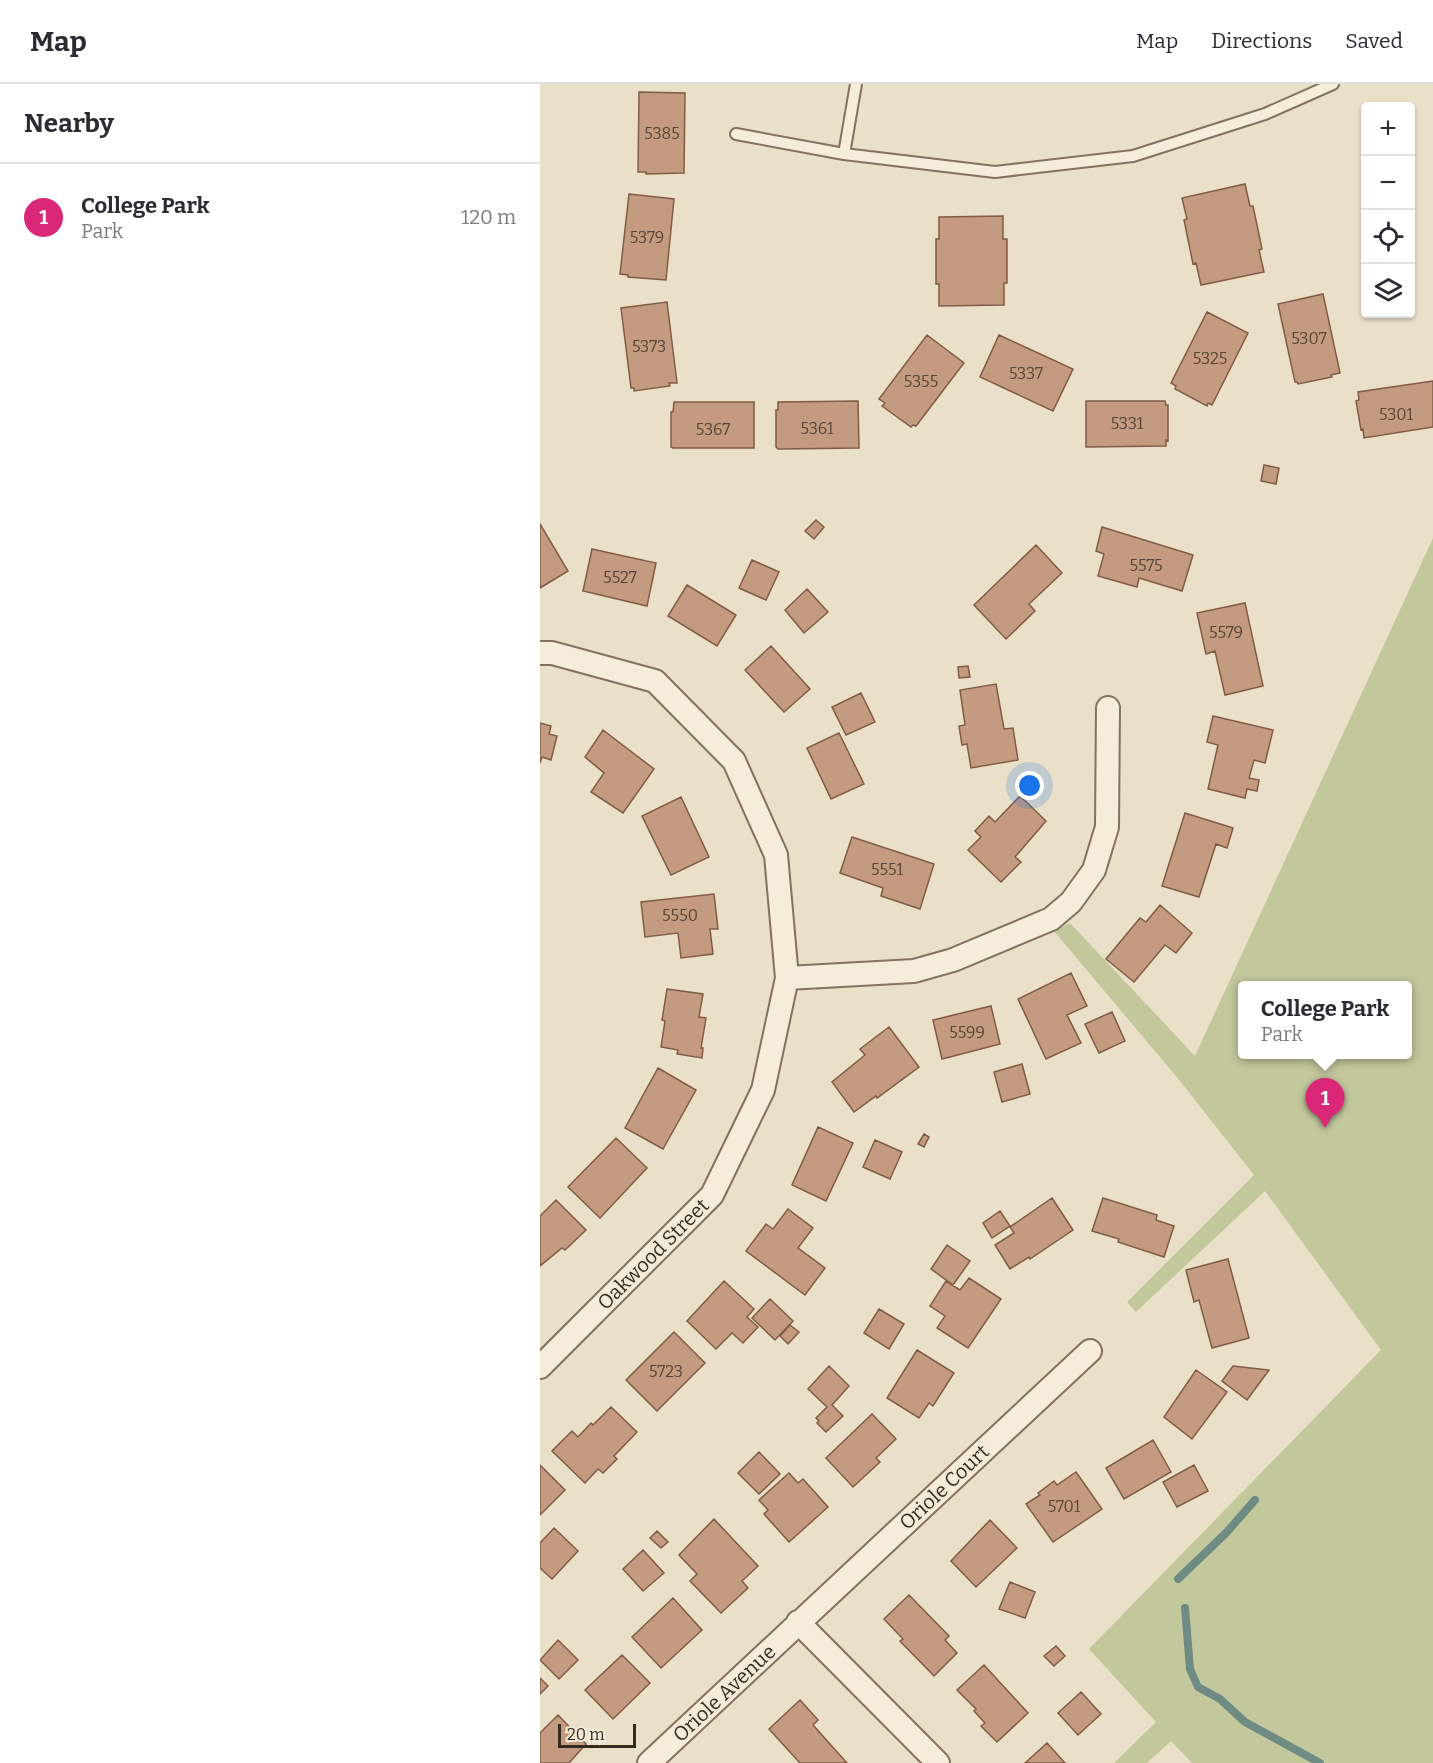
<!DOCTYPE html>
<html lang="en">
<head>
<meta charset="utf-8">
<style>
  :root { --surface:#fff; --page:#f7f7f7; --text:#2b2b33; --muted:#7c7c81; --line:#e1e1e2; --accent:#db2777 }
  body { margin:0; font-family:Bitter,serif; background:var(--page); color:var(--text) }
  .controls { position:absolute; right:18px; top:18px; display:grid; overflow:hidden; border-radius:6px; box-shadow:0 2px 4px #0004 }
  .controls button { width:54px; height:54px; display:grid; place-items:center; padding:0; border:0; border-bottom:2px solid var(--line); background:var(--surface); color:var(--text); font:30px sans-serif }
  .scale { position:absolute; left:18px; bottom:15px; width:78px; box-sizing:border-box; padding-left:6px; border:3px solid #352a20; border-top:0; font-size:16px; line-height:21px; white-space:nowrap; color:#352a20; -webkit-text-stroke:4px #f2e9d6; paint-order:stroke }
  .you { position:absolute; left:490px; top:702px; width:21px; height:21px; margin:-15px; border:4px solid #fff; border-radius:50%; background:#1a73e8; box-shadow:0 0 0 9px #1a73e833 }
  .badge { display:grid; place-items:center; width:39px; height:39px; border-radius:50%; background:var(--accent); color:#fff; font-size:20px; font-weight:700 }
  .pin { position:absolute; translate:-50% -50px; filter:drop-shadow(0 2px 3px #0008) }
  .pin::after { content:''; position:absolute; top:32px; width:21px; height:18px; background:inherit; clip-path:polygon(0 0,100% 0,50% 100%) }
  .popup { position:absolute; left:698px; top:897px; width:174px; height:78px; box-sizing:border-box; display:grid; place-content:center; border-radius:6px; background:var(--surface); filter:drop-shadow(0 2px 4px #0005); font-size:20px; white-space:nowrap; color:var(--muted) }
  .popup b { font-size:22px; color:var(--text) }
  .popup::after { content:''; position:absolute; left:50%; top:100%; margin-left:-12px; border:12px solid transparent; border-top-color:var(--surface) }
  .list { margin:0; padding:0; list-style:none }
  h2 { display:flex; justify-content:space-between; align-items:center; height:78px; margin:0; padding:0 24px; font-size:26px }
  h2 small { font-size:20px; font-weight:400; color:var(--muted) }
  .list li { display:grid; grid-template-columns:39px 1fr auto; gap:18px; align-items:center; box-sizing:border-box; height:108px; padding:0 24px; border-top:2px solid var(--line) }
  .list b { display:block; font-size:22px; white-space:nowrap }
  .list p { margin:0; font-size:20px; white-space:nowrap; color:var(--muted) }
  .list em { font-size:20px; font-style:normal; color:var(--muted) }
  .icon { flex:none; width:33px; height:33px; fill:none; stroke:currentColor; stroke-width:2; stroke-linecap:round; stroke-linejoin:round }
  .map { position:relative; flex:none; width:893px; height:1679px; overflow:hidden }
  header { display:flex; align-items:center; gap:36px; box-sizing:border-box; height:84px; padding:0 30px; background:var(--surface); border-bottom:2px solid var(--line) }
  header strong { font-size:28px }
  nav { display:flex; gap:33px; margin-inline-start:auto; font-size:21px }
  main { display:flex }
  aside { flex:1; background:var(--surface) }
  .map>svg:first-child { display:block }
  .green { fill:#c3c79c; fill-rule:evenodd }
  .lines { fill:none; stroke-linecap:round; stroke-linejoin:round }
  .stream { stroke:#6f8c84; stroke-width:8 }
  .building { fill:#c49b80; stroke:#805c46; stroke-width:1.5 }
  .lane-casing { stroke:#84715e; stroke-width:14 }
  .street-casing { stroke:#84715e; stroke-width:26 }
  .lane { stroke:#f5ecd9; stroke-width:10 }
  .street { stroke:#f5ecd9; stroke-width:22 }
  .labels { text-anchor:middle; stroke-width:4.5; stroke-linejoin:round; paint-order:stroke }
  .number-label { font-size:16px; fill:#594638 }
  .street-label { font-size:20px; fill:#352a20; stroke:#f2e9d6 }
</style>
</head>
<body>
<header>
<strong>Map</strong>
<nav><a>Map</a><a>Directions</a><a>Saved</a></nav>
</header>
<main>
<aside>
<h2>Nearby<small></small></h2>
<ul class="list">
<li><span class="badge">1</span><div><b>College Park</b><p>Park</p></div><em>120 m</em></li>
</ul>
</aside>
<div class="map">
<svg width="893" height="1679" viewBox="0 0 893 1679">
  <rect width="100%" height="100%" fill="#eadfc7"/>
  <path class="green" d="M893,454v1225h-241l-21,-22 -24,22h-33l42,-41 -67,-73 292,-299 -116,-159 -129,121 -9,-10 127,-127 -74,-94 -126,-150 16,-8 125,133zM702,902h166v68h-166z"/>
  <g class="lines">
    <path class="stream" d="M638,1495l48,-46 29,-33
      M645,1524l5,61 8,18 22,12 25,23 75,41"/>
  </g>
  <path class="building" d="M99,8l46,1 -1,80 -38,1v-2h-8z
    M705,100l5,22h3l9,43 -3,1 5,22 -63,13 -5,-22 -3,1 -9,-44 3,-1 -5,-21z
    M89,110l45,5 -8,81 -38,-3v-2l-8,-1z
    M463,132v23h4v44h-3v22l-65,1v-22h-3v-45h3v-22z
    M783,210l17,79 -9,2 1,2 -34,7 -1,-2h-2l-17,-78z
    M127,218l10,81h-8l1,3 -36,5v-3h-3l-10,-80z
    M667,228l41,21 -36,72 -4,-2 -1,3 -32,-17 1,-3 -5,-3z
    M387,251l37,28 -48,63 -3,-1 -2,2 -29,-21 3,-3 -6,-4z
    M459,251l74,34 -20,42 -73,-34z
    M893,297v46l-69,11 -1,-9 -2,1 -5,-29 3,-1 -1,-8z
    M318,317l1,47 -81,1 -2,-2v-37h2v-8z
    M546,317h79l1,4h2v36l-2,-1v6l-80,1z
    M134,318h80v46h-81l-2,-1v-35h2z
    M724,381l15,3 -3,16 -15,-3z
    M276,436l8,7 -10,12 -9,-8z
    M0,440l28,47 -28,17z
    M562,443l91,28 -11,36 -43,-13 -2,9 -39,-11 6,-22 -8,-3z
    M496,461l26,28 -33,31 6,7 -29,28 -32,-34z
    M52,465l64,14 -9,43 -64,-15z
    M212,476l27,12 -13,28 -27,-12z
    M147,501l49,30 -19,31 -49,-30z
    M267,505l21,23 -24,21 -19,-23z
    M705,519l18,83 -38,9 -10,-44 -9,3 -9,-41z
    M231,562l39,43 -26,23 -39,-42z
    M428,582l2,11 -11,1 -1,-11z
    M456,600l8,45 9,-1 5,32 -47,8 -4,-24 -5,1 -3,-19 6,-1 -5,-35z
    M321,609l14,29 -29,13 -14,-28z
    M673,632l60,14 -8,33 -11,-3 -5,18 10,2 -2,11 -10,-2 -2,9 -37,-9 10,-44 -11,-3z
    M0,639l11,3 -2,8 8,2 -6,24 -9,-3 -2,6z
    M63,646l51,39 -31,44 -32,-21 13,-19 -19,-16z
    M299,649l25,51 -33,15 -24,-51z
    M480,712l26,25 -31,36 6,5 -20,20 -33,-32 13,-13 -6,-6 14,-15 6,6z
    M141,713l28,60 -38,18 -29,-59z
    M645,729l48,15 -6,20 -11,-4 -17,53 -37,-11z
    M312,753l82,27 -14,45 -39,-13 2,-8 -43,-15z
    M174,810l4,35h-8l3,25 -32,4 -3,-25 -33,4 -4,-35z
    M620,821l32,28 -16,20 -11,-8 -31,37 -28,-23 34,-41 6,4z
    M531,889l16,33 -20,9 14,28 -35,16 -28,-60z
    M127,905l36,5 -4,23 7,1 -5,30h2l-1,10 -25,-4 1,-4 -17,-3 4,-26 -3,-1z
    M451,922l9,38 -58,15 -9,-39z
    M572,928l13,29 -26,12 -14,-29z
    M349,943l30,40 -42,31 -1,-2 -22,16 -22,-30 33,-27 -5,-6z
    M482,980l8,30 -28,8 -8,-30z
    M118,984l38,22 -33,59 -38,-21z
    M278,1043l35,16 -27,58 -34,-16z
    M384,1050l5,3 -5,10 -6,-3z
    M76,1054l31,30 -47,50 -32,-31z
    M335,1056l27,12 -12,27 -27,-12z
    M512,1114l21,32 -43,29 -1,-2 -19,12 -15,-24 19,-12 -4,-6z
    M563,1114l54,17 -1,5 18,6 -10,31 -46,-15 1,-3 -27,-8z
    M16,1116l30,30 -21,20 -3,-2 -22,18v-50z
    M248,1125l25,19 -15,20 27,20 -20,27 -59,-44 20,-27 7,5z
    M460,1127l10,15 -18,12 -9,-15z
    M407,1161l23,16 -17,24 -22,-16z
    M688,1175l21,79 -37,10 -13,-48 -5,2 -8,-32z
    M429,1194l32,21 -33,49 -31,-20 8,-12 -15,-10 16,-25 14,9z
    M184,1197l30,28 -7,8 11,10 -15,16 -11,-10 -16,16 -29,-28z
    M230,1215l23,22 -18,19 -23,-22z
    M339,1225l25,15 -15,25 -25,-16z
    M250,1241l9,7 -11,12 -8,-8z
    M134,1248l31,31 -48,48 -31,-31z
    M377,1266l37,23 -21,33 -4,-3 -10,15 -32,-20z
    M289,1282l20,20 -17,19 11,11 -17,16 -9,-9 2,-2 -3,-3 11,-11 -19,-18z
    M693,1282l36,4 -22,30 -25,-19z
    M656,1286l31,22 -35,47 -28,-22z
    M71,1323l26,25 -23,24 3,3 -14,14 -5,-4 -13,14 -33,-32 20,-20 6,6 13,-14 2,2z
    M332,1330l24,25 -20,19 4,4 -27,25 -27,-29z
    M613,1356l18,32 -47,27 -18,-31z
    M219,1368l21,22 -21,20 -21,-21z
    M0,1381l25,25 -25,25z
    M654,1381l14,26 -31,16 -14,-25z
    M536,1388l26,37 -49,33 -27,-38 14,-9 -2,-2 16,-12 3,4z
    M249,1389l9,10 5,-4 25,28 -39,35 -25,-28 4,-4 -9,-10z
    M174,1435l44,47 -16,15 6,7 -27,25 -31,-32 7,-7 -18,-19z
    M450,1436l27,28 -41,39 -25,-26z
    M14,1444l24,23 -26,28 -12,-11v-25z
    M117,1447l11,11 -7,6 -11,-10z
    M103,1466l21,23 -21,18 -20,-22z
    M470,1498l25,10 -10,26 -26,-9z
    M369,1511l40,41 -4,4 12,13 -23,23 -34,-35 3,-2 -19,-20z
    M133,1514l29,32 -41,38 -29,-31z
    M18,1556l20,20 -19,19 -19,-19z
    M516,1562l9,10 -11,10 -10,-10z
    M82,1571l28,28 -37,36 -28,-29z
    M444,1581l44,48 -31,29 -16,-16 4,-3 -11,-12 2,-2 -19,-19z
    M0,1594l8,8 -8,8z
    M541,1608l20,22 -23,21 -20,-22z
    M260,1616l18,20 -5,5 34,38h-47l-31,-34z
    M18,1631l28,29 -17,19h-29v-30z
    M507,1659l18,20h-40z"/>
  <g class="lines">
    <defs>
      <path id="lane" d="M316,0l-12,70 151,18 138,-16 132,-42 68,-30
        M196,50l108,20"/>
      <path id="street" d="M0,569h12l103,28 79,80 42,94 11,123 -24,112 -51,105 -172,172
        M247,894l127,-7 39,-11 98,-41 20,-17 23,-32 13,-43 1,-119
        M258,1538l140,141
        M109,1679l441,-412"/>
    </defs>
    <use href="#lane" class="lane-casing"/>
    <use href="#street" class="street-casing"/>
    <use href="#lane" class="lane"/>
    <use href="#street" class="street"/>
  </g>
  <g class="labels">
    <g class="number-label">
      <text x="122" y="55">5385</text>
      <text x="107" y="159">5379</text>
      <text x="769" y="260">5307</text>
      <text x="109" y="268">5373</text>
      <text x="670" y="280">5325</text>
      <text x="486" y="295">5337</text>
      <text x="381" y="303">5355</text>
      <text x="856" y="336">5301</text>
      <text x="587" y="345">5331</text>
      <text x="277" y="350">5361</text>
      <text x="173" y="351">5367</text>
      <text x="606" y="487">5575</text>
      <text x="80" y="499">5527</text>
      <text x="686" y="554">5579</text>
      <text x="347" y="791">5551</text>
      <text x="140" y="837">5550</text>
      <text x="427" y="954">5599</text>
      <text x="126" y="1293">5723</text>
      <text x="524" y="1428">5701</text>
    </g>
    <g class="street-label">
      <text transform="translate(113 1170) rotate(-45)" y="7">Oakwood Street</text>
      <text transform="translate(404 1403) rotate(-43)" y="7">Oriole Court</text>
      <text transform="translate(184 1609) rotate(-43)" y="7">Oriole Avenue</text>
    </g>
  </g>
</svg>
<div class="controls">
<button>+</button>
<button>−</button>
<button><svg class="icon" aria-label="locate" viewBox="0 0 24 24"><circle cx="12" cy="12" r="6"/><path d="M12 2v4M12 18v4M2 12h4M18 12h4"/></svg></button>
<button><svg class="icon" aria-label="layers" viewBox="0 0 24 24"><path d="M12 4l9 5-9 5-9-5zM3 14l9 5 9-5"/></svg></button>
</div>
<div class="scale">20 m</div>
<div class="you"></div>
<div class="pin badge" style="left:785px;top:1044px">1</div>
<div class="popup"><b>College Park</b>Park</div>
</div>
</main>
</body>
</html>
